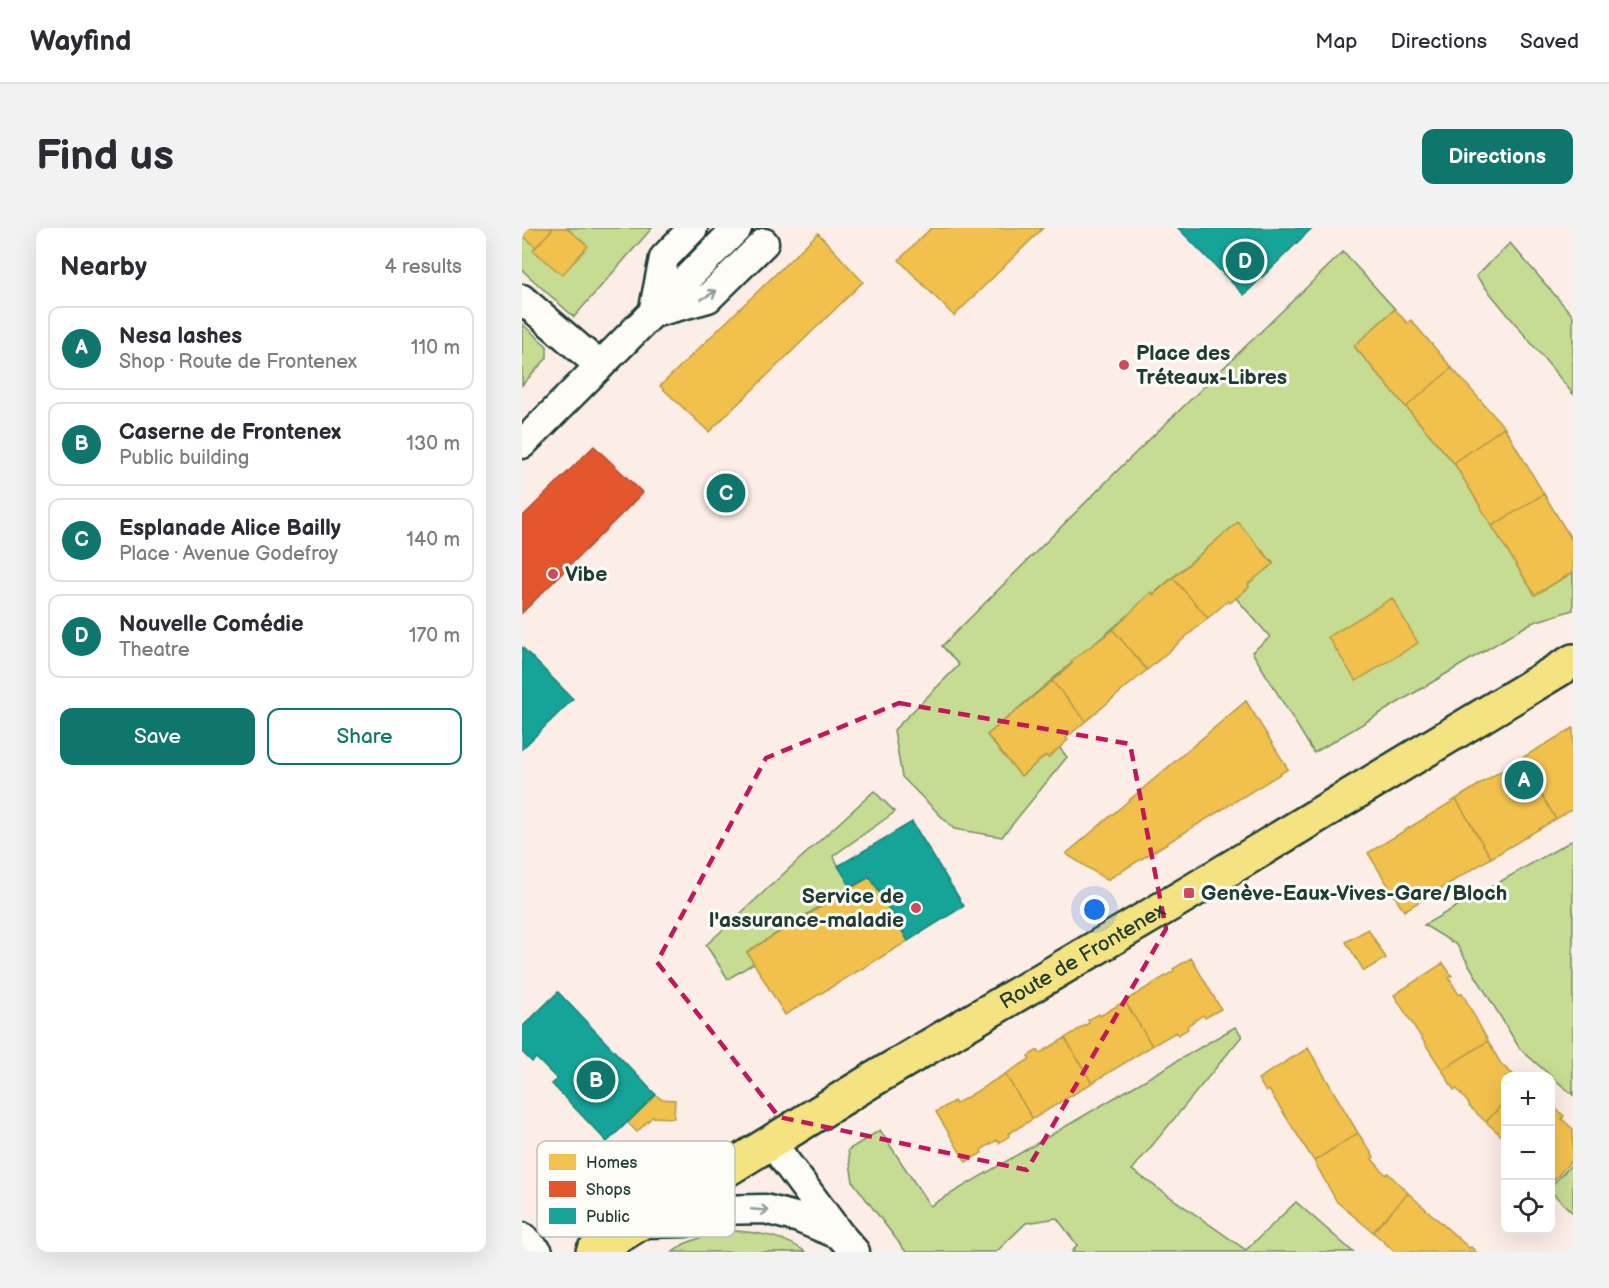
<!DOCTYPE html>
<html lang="en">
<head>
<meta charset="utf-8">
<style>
  :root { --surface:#fff; --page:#f2f2f3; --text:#2b2b33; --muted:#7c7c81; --line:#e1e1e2; --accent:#0f766e }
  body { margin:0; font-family:"Balsamiq Sans",sans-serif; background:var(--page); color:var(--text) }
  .controls { position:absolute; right:18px; bottom:18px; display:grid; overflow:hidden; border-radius:12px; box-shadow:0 6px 24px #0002 }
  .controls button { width:54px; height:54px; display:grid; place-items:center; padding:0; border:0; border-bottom:2px solid var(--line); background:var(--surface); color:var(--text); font:30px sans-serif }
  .you { position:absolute; left:573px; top:682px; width:21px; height:21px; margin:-15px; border:4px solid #fff; border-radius:50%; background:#1a73e8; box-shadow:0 0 0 9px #1a73e833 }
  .badge { display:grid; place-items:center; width:39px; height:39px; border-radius:50%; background:var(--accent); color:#fff; font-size:20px; font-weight:700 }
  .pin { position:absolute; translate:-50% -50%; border:3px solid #fff; box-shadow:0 2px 6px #0006 }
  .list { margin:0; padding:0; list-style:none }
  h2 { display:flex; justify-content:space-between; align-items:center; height:78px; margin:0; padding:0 24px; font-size:26px }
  h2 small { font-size:20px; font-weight:400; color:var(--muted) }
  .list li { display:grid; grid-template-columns:39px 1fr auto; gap:18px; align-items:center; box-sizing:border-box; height:84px; margin:0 12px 12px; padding:0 12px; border:2px solid var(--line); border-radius:12px }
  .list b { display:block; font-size:22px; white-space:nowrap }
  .list p { margin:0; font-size:20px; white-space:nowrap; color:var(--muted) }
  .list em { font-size:20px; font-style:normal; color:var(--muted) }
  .actions { display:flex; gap:12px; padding:18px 24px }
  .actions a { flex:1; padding:14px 0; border:2px solid var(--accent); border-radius:12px; text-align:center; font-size:21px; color:var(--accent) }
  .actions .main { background:var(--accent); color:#fff }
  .icon { flex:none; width:33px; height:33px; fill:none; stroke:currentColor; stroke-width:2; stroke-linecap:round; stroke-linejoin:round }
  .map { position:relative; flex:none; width:1051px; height:1024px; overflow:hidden; border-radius:12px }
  header { display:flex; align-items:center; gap:36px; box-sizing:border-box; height:84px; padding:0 30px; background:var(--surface); border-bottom:2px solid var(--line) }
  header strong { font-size:28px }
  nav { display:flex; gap:33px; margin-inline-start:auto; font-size:21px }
  .intro { display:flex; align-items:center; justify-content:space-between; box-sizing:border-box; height:144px; padding:0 36px }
  h1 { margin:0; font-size:42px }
  .button { padding:15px 27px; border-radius:12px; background:var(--accent); color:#fff; font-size:21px; font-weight:700 }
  main { display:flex; gap:36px; padding:0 36px }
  aside { flex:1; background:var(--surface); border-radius:12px; box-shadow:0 6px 24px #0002 }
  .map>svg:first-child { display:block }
  .green { fill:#c5dc92; stroke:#728c63; stroke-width:1.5 }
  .homes { fill:#f2c14e; stroke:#b39946; stroke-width:1.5 }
  .shops { fill:#e4572e; stroke:#a94f30; stroke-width:1.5 }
  .public { fill:#17a398; stroke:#19847a; stroke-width:1.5 }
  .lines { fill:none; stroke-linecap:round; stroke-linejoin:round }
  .minor-casing { stroke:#1f3d34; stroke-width:33 }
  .major-casing { stroke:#1f3d34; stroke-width:38 }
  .minor { stroke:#fdfcf7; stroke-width:28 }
  .major { stroke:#f5e382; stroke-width:33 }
  .oneway { stroke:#8e9c96 }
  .marked { fill:none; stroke:#c2185b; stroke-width:4.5; stroke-dasharray:12 8; stroke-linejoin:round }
  .poi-dot { fill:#d1495b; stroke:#fdfcf7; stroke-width:2 }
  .labels { text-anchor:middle; stroke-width:6; stroke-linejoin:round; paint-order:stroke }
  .poi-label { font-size:21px; font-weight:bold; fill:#1f3d34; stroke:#fdfcf7; text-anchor:start }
  .street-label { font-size:21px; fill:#1f3d34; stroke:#fdfcf7 }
  .key { fill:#fdfcf7; stroke:#bac3bc; stroke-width:1.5 }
  .key-label { font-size:16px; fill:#1f3d34 }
</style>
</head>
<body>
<header>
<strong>Wayfind</strong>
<nav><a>Map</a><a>Directions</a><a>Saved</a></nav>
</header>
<div class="intro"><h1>Find us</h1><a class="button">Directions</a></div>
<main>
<aside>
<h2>Nearby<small>4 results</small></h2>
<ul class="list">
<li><span class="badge">A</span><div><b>Nesa lashes</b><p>Shop · Route de Frontenex</p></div><em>110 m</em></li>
<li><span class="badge">B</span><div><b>Caserne de Frontenex</b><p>Public building</p></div><em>130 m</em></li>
<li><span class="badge">C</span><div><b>Esplanade Alice Bailly</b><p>Place · Avenue Godefroy</p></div><em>140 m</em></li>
<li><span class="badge">D</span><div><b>Nouvelle Comédie</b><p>Theatre</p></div><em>170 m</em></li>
</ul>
<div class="actions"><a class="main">Save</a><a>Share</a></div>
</aside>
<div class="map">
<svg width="1051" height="1024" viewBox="0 0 1051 1024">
  <rect width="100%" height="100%" fill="#fcede6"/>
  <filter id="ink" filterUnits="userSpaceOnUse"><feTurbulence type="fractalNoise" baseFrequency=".0167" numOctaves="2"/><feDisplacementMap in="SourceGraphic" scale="12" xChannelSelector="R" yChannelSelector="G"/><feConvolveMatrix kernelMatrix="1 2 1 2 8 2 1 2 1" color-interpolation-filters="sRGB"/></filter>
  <g filter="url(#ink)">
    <path class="green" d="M0,0h130l-78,89 -52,-47z
      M988,15l63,73v78l-97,-118z
      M821,24l52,57 -41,37 100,117 81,132 38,-23v38l-42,13 -217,130 -62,-101 18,-15 -34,-39 13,-11 -1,-3 25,-21 -36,-40 -250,212 34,41 25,-21 13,-8 8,10 -65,80 -48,-8 -52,-52 -8,-47 65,-65 -17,-19 181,-181z
      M0,96l25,22v12l-25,27z
      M352,563l21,21 -62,44 18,31 -104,65 7,11 -26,16 -22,-34z
      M1051,612v255l-53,-46 -63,-104 -33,-20z
      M713,799l7,9 -110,134 114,80 50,-48 57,50h-281l5,-7 -20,-27 -31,5 -30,29h-90l-53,-70 -5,-32 32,-20 50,76z
      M1051,935v50l-23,-22 1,-5z
      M198,1002c28,1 62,4 86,22h-133l11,-8z"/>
    <path class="homes" d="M6,0h25l-17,19 -14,-12z
      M31,0h14l21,18 -26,29 -29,-25z
      M409,0h112l-89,88 -55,-56z
      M296,5l45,49 -154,150 -49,-46z
      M873,81l12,14 4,-3 41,48 -46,39 -52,-61z
      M930,140l52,59 -50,36 -48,-56z
      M982,199l40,67 -52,32 -38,-63z
      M1022,266l29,48v30l-38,23 -43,-69z
      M716,294l35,42 -25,20 1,3 -19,16 -2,-2 -20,17 -35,-40z
      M651,350l35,40 -61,52 -34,-40 38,-38 2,3z
      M870,370l26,45 -62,38 -28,-44z
      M591,402l34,40 -61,51 -34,-40 21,-18 -2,-2z
      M530,453l34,40 -20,17 2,2 -20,18 -2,-3 -25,21 -34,-41z
      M724,473l42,68 -181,111 -41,-26z
      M1051,500v81l-17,10 -36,-60z
      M998,531l36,60 -65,39 -35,-59z
      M934,571l35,59 -87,53 -36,-58z
      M348,649l38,64 -123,74 -38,-63z
      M846,701l18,29 -22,13 -18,-29z
      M669,730l30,51 -16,9 -2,-3 -16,11 1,3 -10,6 -2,-3 -24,14 -27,-45 49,-30 -1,-2z
      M921,735l9,13 -3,2 10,17 3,-2 26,48 -46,29 -48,-75z
      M603,773l27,45 -60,37 -27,-45 24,-15 -1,-3 11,-6 1,2z
      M543,810l27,45 -59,36 -28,-45 25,-15 -2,-3 10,-6 2,3z
      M966,813l13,23 14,12h-9v24l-20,22 -17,-16 1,-1 -14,-17 -2,2 -12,-20z
      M786,820l50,85 -44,28 -45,-71 -3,2 -8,-13z
      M483,846l28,45 -25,15 1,2 -10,7 -2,-3 -16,10 1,3 -16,9 -30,-50 18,-11 2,3z
      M134,867l5,4 14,1 -1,18 -22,-1 -15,15 -9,-9z
      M984,872v40l-20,-18z
      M1028,876l14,12 -2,3 11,10v30l-22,24z
      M836,905l16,24 -2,2 14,16 2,-2 20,20 -35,39 -36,-30 -23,-41z
      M886,965l61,55 2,-1 5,5h-81l-22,-20z"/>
    <path class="shops" d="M72,218l49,47 -121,120v-96z"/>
    <path class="public" d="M656,0h134l-68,67z
      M0,419l51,52 -51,50z
      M390,594l52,84 -56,35 -38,-64 -19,10 -13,-21z
      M36,764l98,103 -49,47 -55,-58 5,-5 -21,-21 -4,4 -10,-10v-25z"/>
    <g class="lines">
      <defs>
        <path id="minor" d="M171,0l-29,30 -11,55 55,-15 56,-55
          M0,71l78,67
          M0,216l215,-216
          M249,914l69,93 15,17
          M119,995l45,-1 27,-12 52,-1 34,9 41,17
          M0,1009l16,15"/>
        <g id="major">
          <path id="s1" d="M71,1024l279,-172 317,-187 384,-232"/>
        </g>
      </defs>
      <use href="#minor" class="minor-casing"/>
      <use href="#major" class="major-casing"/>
      <use href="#minor" class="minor"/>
      <use href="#major" class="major"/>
    </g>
    <defs><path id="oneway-shaft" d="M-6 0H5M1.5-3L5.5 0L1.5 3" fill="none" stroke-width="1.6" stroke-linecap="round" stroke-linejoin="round" transform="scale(1.5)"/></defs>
    <g class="oneway">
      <use href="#oneway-shaft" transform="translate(187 67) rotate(-30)"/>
      <use href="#oneway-shaft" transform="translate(238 982) rotate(5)"/>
    </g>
  </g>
  <path class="marked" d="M377,475l231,41 36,185 -139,241 -248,-53 -122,-155 109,-204z"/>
  <g class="poi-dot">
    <circle cx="602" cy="137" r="6"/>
    <circle cx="31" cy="346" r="6"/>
    <rect x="661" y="659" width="12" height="12" rx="3"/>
    <circle cx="394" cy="680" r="6"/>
  </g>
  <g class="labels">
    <g class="poi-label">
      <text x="614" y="132">Place des<tspan x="614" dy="24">Tréteaux-Libres</tspan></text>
      <text x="43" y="353">Vibe</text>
      <text x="679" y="672">Genève-Eaux-Vives-Gare/Bloch</text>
      <text x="382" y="675" text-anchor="end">Service de<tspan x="382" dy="24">l'assurance-maladie</tspan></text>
    </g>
    <g class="street-label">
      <text dy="7" stroke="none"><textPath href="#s1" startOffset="572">Route de Frontenex</textPath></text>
    </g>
  </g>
  <rect x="15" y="913" width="198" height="96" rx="9" class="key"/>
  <rect x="27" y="926" width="27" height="16" fill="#f2c14e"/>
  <rect x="27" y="953" width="27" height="16" fill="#e4572e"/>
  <rect x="27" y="980" width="27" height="16" fill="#17a398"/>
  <g class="key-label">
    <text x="64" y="940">Homes</text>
    <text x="64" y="967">Shops</text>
    <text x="64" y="994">Public</text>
  </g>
</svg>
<div class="controls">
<button>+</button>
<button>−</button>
<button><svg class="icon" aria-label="locate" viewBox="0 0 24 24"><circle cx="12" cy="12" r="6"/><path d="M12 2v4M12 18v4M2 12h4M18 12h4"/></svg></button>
</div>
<div class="you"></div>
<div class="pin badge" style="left:1002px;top:552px">A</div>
<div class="pin badge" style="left:74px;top:852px">B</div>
<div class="pin badge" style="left:204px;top:265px">C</div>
<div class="pin badge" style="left:723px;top:33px">D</div>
</div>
</main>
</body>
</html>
